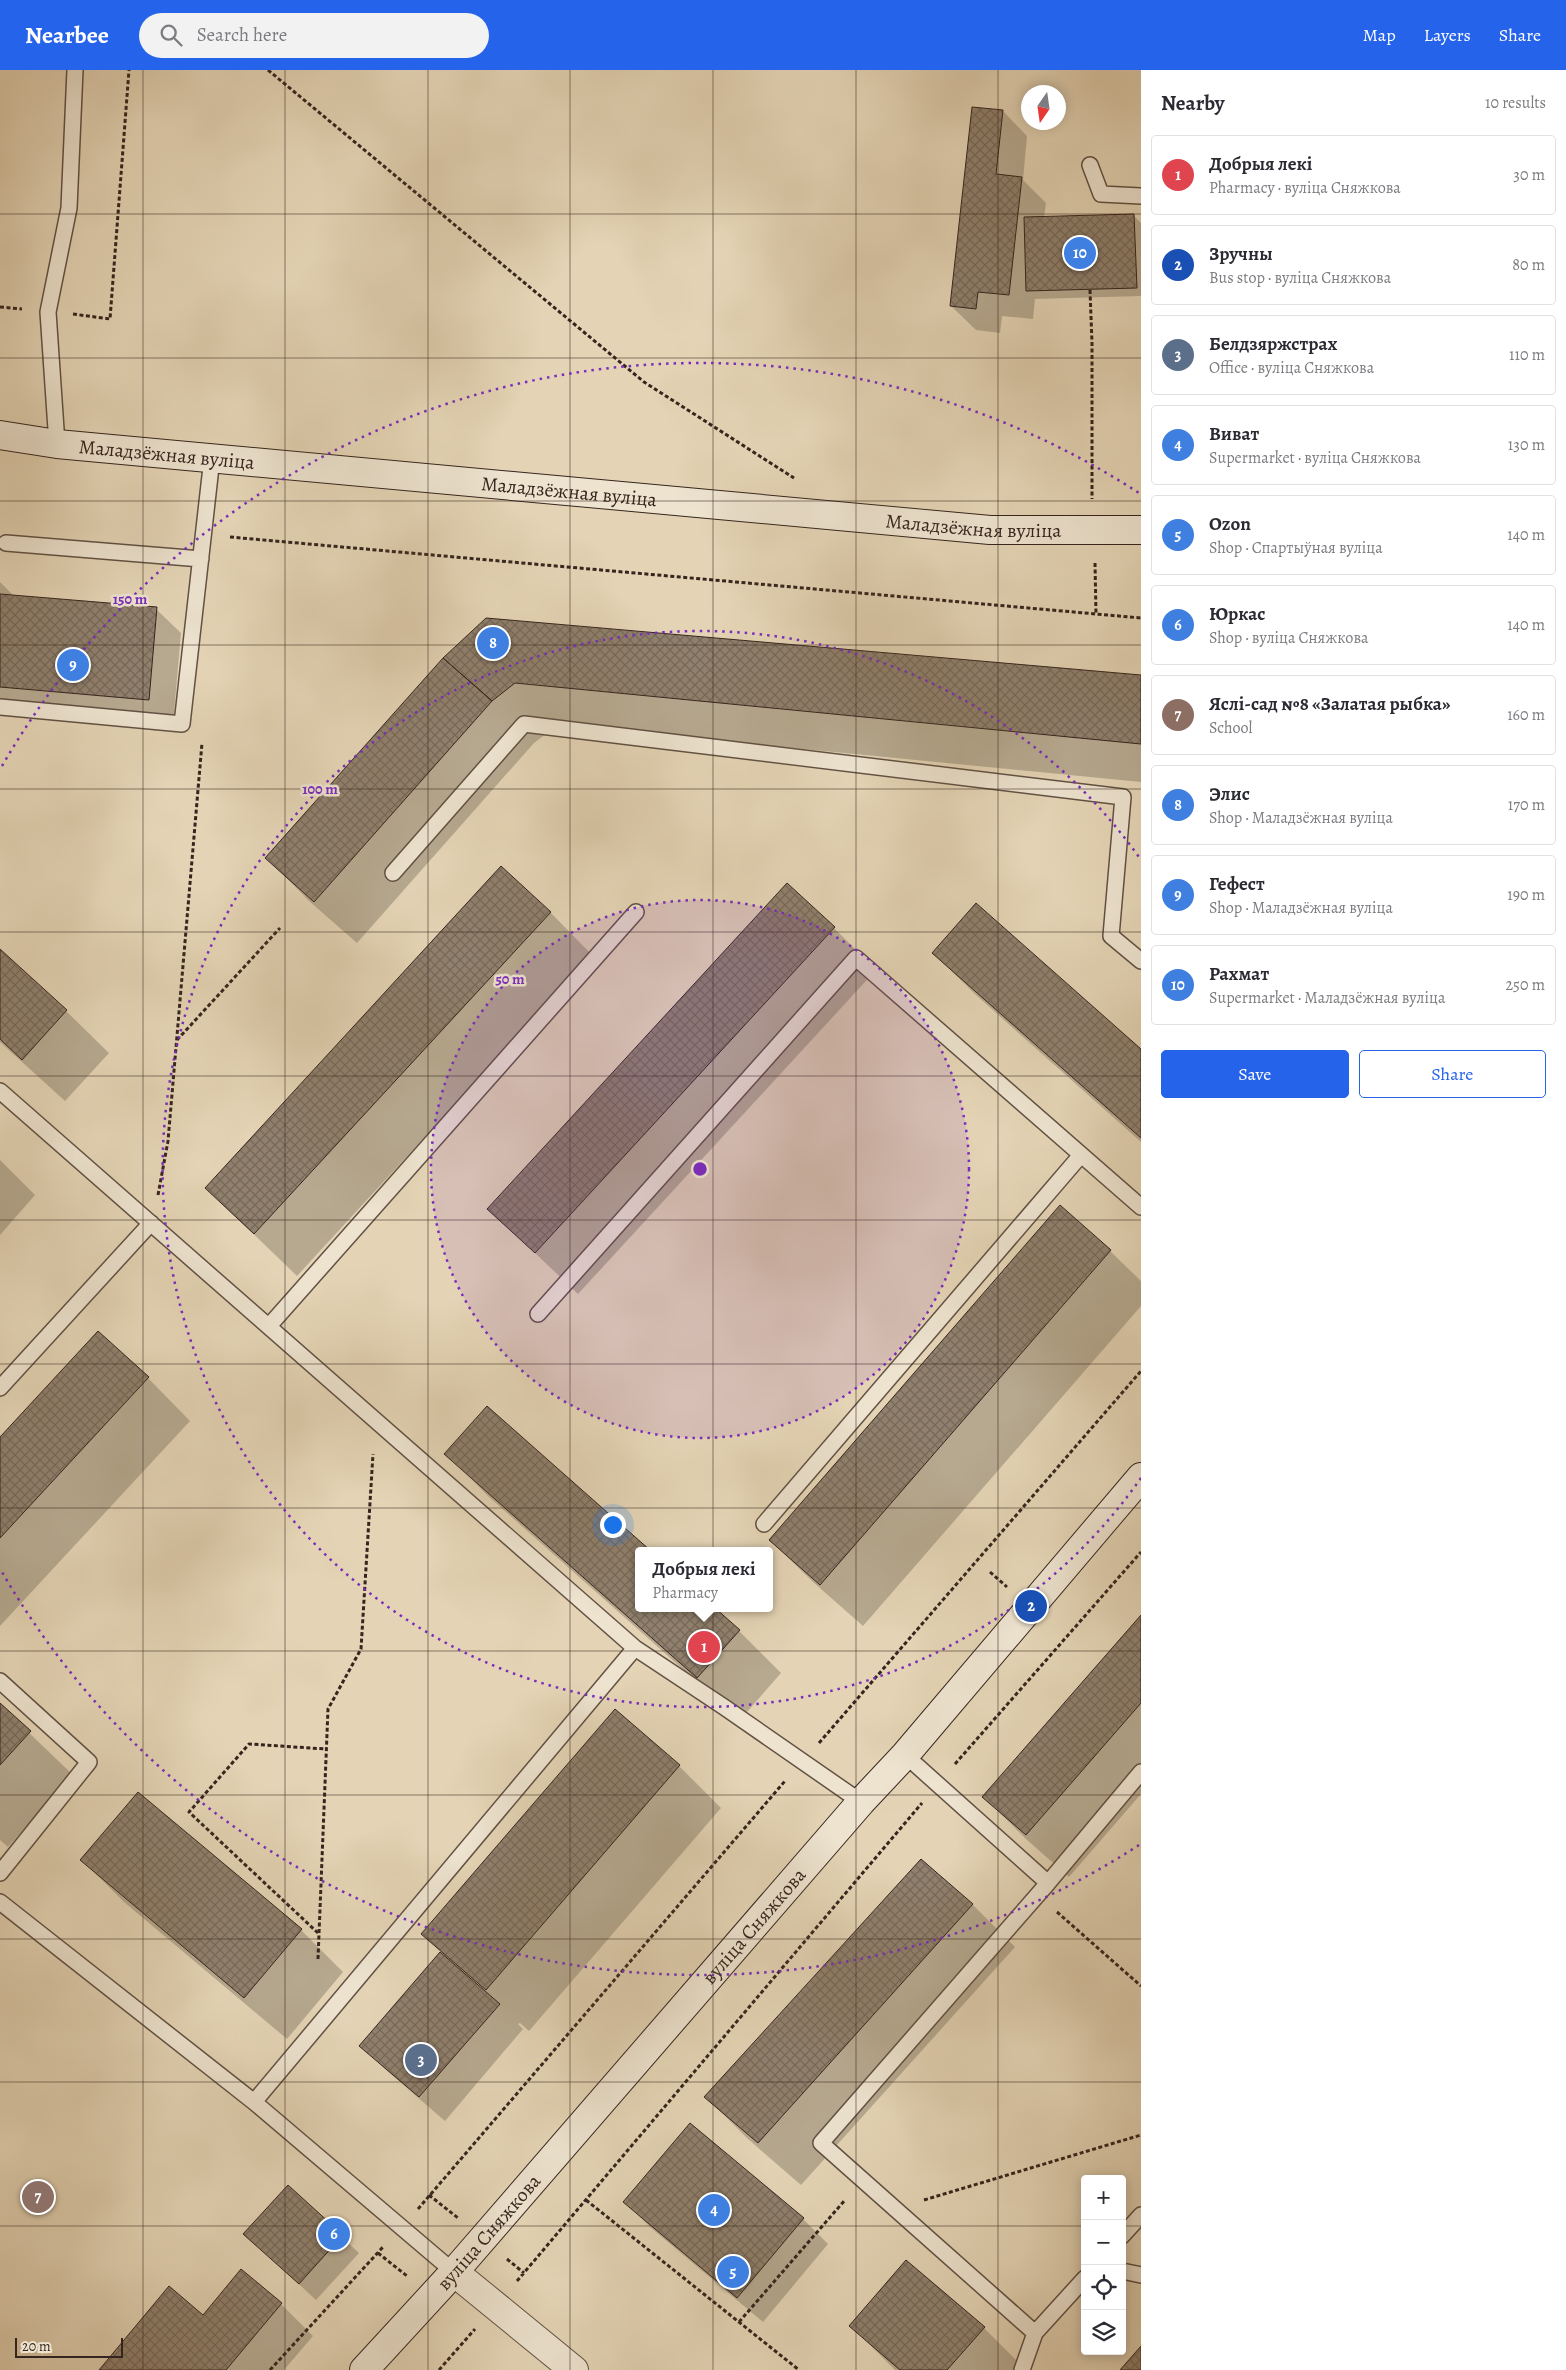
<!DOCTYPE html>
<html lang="en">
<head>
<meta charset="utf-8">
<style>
  :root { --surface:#fff; --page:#f2f2f3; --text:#2b2b33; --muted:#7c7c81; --line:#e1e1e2; --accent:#2563eb }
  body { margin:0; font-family:Alegreya,serif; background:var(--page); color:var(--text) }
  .controls { position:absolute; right:15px; bottom:15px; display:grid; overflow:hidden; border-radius:5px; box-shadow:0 2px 12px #0003 }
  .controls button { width:45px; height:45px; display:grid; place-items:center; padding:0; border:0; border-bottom:1px solid var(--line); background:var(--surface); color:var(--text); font:25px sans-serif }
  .compass { position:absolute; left:1021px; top:15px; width:45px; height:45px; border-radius:50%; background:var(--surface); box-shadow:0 2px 12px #0003; rotate:193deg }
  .scale { position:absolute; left:15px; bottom:12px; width:108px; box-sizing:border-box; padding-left:5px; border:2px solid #36251e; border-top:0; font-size:14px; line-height:18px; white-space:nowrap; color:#36251e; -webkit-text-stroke:4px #ede3cf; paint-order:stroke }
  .you { position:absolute; left:612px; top:1454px; width:18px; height:18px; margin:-12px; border:4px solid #fff; border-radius:50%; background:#1a73e8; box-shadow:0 0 0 8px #1a73e833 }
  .badge { display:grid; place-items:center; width:32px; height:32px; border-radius:50%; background:var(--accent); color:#fff; font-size:16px; font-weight:700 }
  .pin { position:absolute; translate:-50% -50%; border:2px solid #fff; box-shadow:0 1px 5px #0006 }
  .popup { position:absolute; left:635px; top:1477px; width:138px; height:65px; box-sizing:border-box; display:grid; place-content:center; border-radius:5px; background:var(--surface); filter:drop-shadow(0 1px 4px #0005); font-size:16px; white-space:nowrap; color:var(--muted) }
  .popup b { font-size:19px; color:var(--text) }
  .popup::after { content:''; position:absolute; left:50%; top:100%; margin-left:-10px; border:10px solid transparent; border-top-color:var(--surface) }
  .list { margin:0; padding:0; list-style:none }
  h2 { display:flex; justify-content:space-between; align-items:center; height:65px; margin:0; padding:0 20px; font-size:21px }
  h2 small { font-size:16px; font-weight:400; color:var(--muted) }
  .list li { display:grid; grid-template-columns:32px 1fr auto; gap:15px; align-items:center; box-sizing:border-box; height:80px; margin:0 10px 10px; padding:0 10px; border:1px solid var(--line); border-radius:5px }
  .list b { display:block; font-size:19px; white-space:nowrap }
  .list p { margin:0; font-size:16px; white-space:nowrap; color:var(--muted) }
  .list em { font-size:16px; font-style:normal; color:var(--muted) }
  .actions { display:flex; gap:10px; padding:15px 20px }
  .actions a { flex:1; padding:11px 0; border:1px solid var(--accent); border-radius:5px; text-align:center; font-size:18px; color:var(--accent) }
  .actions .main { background:var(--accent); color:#fff }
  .icon { flex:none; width:28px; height:28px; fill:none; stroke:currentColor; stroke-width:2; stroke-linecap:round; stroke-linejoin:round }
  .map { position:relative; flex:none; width:1141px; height:2300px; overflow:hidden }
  header { display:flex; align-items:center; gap:30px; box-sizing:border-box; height:70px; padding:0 25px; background:var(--accent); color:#fff }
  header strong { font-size:24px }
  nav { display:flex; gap:28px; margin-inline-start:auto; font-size:18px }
  .search { width:350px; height:45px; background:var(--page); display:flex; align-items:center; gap:12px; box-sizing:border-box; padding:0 18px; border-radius:28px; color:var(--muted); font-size:19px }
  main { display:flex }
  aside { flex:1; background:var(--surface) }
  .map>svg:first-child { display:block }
  .shadow { fill:#0003 }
  .building { fill:url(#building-cross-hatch); stroke:#36251e }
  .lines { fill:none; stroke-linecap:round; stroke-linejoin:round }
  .lane-casing { stroke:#625144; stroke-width:18 }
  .street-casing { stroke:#625144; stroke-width:30 }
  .secondary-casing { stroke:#36251e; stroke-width:30 }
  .path { stroke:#36251e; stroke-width:3; stroke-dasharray:4 2.5; stroke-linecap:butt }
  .lane { stroke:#ede3cf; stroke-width:15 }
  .street { stroke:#ede3cf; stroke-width:28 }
  .secondary { stroke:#ede3cf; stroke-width:28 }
  .grid { fill:none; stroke:#36251e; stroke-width:1; stroke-opacity:0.55 }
  .ring { fill:none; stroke:#7b2cbf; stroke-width:2.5; stroke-dasharray:2.5 5 }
  .labels { text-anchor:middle; stroke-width:5; stroke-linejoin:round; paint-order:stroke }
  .street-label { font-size:20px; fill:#36251e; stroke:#ede3cf }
  .centre { fill:#7b2cbf; stroke:#ede3cf; stroke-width:2.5 }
  .ring-label { font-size:15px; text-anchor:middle; font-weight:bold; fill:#7b2cbf; stroke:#ede3cf; stroke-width:5; stroke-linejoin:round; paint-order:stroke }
</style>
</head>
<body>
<header>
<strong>Nearbee</strong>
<div class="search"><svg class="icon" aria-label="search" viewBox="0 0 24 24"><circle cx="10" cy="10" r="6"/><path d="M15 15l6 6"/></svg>Search here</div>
<nav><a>Map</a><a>Layers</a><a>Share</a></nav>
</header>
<main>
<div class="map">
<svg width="1141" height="2300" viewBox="0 0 1141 2300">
  <defs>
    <pattern id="building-cross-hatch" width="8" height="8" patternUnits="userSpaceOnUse" patternTransform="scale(1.25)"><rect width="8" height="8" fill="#90806d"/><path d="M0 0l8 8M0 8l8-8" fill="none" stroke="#766959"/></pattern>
  </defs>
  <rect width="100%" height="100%" fill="#e4d4b5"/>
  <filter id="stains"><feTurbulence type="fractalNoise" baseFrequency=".004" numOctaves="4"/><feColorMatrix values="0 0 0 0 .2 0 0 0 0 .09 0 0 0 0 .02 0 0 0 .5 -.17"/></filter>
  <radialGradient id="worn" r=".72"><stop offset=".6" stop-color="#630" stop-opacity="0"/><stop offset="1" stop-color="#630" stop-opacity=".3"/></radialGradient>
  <path class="shadow" d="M1003,41l24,25 -4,44 23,23 -2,15 90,-2 7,7v73l-106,3 -2,20 -31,-3 -2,17 -24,-3 -25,-24z
    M0,512l15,15 141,12 25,24 -8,91 -173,-15z
    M444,589l697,17v106l-583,-57 -24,18 -177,200 -48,-42 -42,-43z
    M550,842l42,43 -295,321 -91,-88z
    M834,858l42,42 -298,324 -89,-85z
    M0,881l66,60 43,42 -44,48 -65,-59z
    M933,883l208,98v91l-165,-147z
    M0,1090l35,35 -35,40z
    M1110,1181l31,30v25l-278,320 -50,-44 -43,-42z
    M148,1308l42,43 -190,205v-187z
    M446,1383l193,98v57l100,23 42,42 -41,47 -252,-224z
    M1141,1547v177l-72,83 -43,-38 -42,-42z
    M0,1635l72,69 -64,73 -8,-7z
    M679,1696l42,42 -192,223 -9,-8 -2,1 5,5 -78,92 -59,-51 -25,-24 84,-90 -22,-22z
    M82,1790l219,70 42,42 -56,67 -163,-137z
    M921,1790l52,45 42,42 -214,238 -53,-46 -42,-42z
    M690,2054l113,95 25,25 -65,78 -113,-95 -25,-25z
    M288,2117l71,66 -43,47 -54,-50z
    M241,2201l40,33 32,32 -29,34h-184l103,-54z
    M851,2256l133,2 42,42h-131z"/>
  <path class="building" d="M972,37l31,3 -7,64 26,3 -13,118 -31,-3 -2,17 -26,-3z
    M1134,144l3,74 -111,3 -2,-74z
    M0,524l157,13 -8,93 -149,-13z
    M486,548l655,57v69l-626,-61 -23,18 -49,-43z
    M443,588l49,43 -178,201 -49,-44z
    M501,796l50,46 -297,322 -49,-46z
    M787,813l48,44 -300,326 -48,-44z
    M976,833l165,146v89l-209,-185z
    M0,879l67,61 -45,50 -22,-21z
    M1060,1135l51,45 -291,335 -51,-45z
    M98,1261l51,46 -149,161v-101z
    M487,1336l164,145h-12v57h76l25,22 -43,48 -253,-224z
    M1141,1545v88l-115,132 -44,-38z
    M0,1633l31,28 -31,34z
    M615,1639l65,56 -194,225 -65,-56z
    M138,1722l164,137 -58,69 -164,-138z
    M921,1789l52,45 -215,239 -54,-46z
    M440,1882l60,52 -81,93 -60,-51z
    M690,2053l114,95 -67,80 -114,-96z
    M288,2115l55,50 -44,49 -56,-50z
    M906,2190l79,67 -38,43h-47l-51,-44z
    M241,2199l41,34 -56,67h-127l70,-84 34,29z
    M1141,2276v24h-21z"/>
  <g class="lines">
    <defs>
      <path id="lane" d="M1090,95l11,29 40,2
        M57,374l-9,-132 21,-104 6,-138
        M6,473l195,16
        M0,637l182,17 30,-266
        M393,803l131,-149 599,73 -12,139 30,25
        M0,1021l635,557 89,59 137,95
        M538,1244l318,-356 285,249
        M269,1256l367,-414
        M0,1318l151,-165
        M764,1454l317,-369
        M0,1611l89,81 -89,111
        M905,1685l143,128 93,-111
        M0,1832l254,200
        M1122,2166l19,-21
        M1122,2201l19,4
        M454,2202l-200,-170 381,-454
        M1035,2263l50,-55
        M1022,2300l13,-37 -214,-190 227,-260"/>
      <path id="street" d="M454,2202l120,98"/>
      <g id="secondary">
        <path id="s1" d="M0,365l57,9 933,86h151"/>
        <path id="s2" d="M364,2300l90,-98 407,-470 44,-47 236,-278"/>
      </g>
    </defs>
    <use href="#lane" class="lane-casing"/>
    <use href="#street" class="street-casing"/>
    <use href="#secondary" class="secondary-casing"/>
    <path class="path" d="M268,0l376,312 150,96
      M1090,220l2,53v156
      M0,237l22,2
      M73,244l37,5 19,-249
      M230,467l911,81
      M1095,493l1,51
      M177,970l103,-112
      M158,1125l10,-54 34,-398
      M990,1502l17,15
      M819,1673l322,-372
      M955,1694l186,-212
      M1057,1842l84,74
      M318,1863l-129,-121 60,-68 77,5
      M318,1889l10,-250 33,-60 12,-195
      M429,2125l29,23
      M586,2130l213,170
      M924,2130l217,-65
      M418,2139l367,-428
      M378,2183l29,23
      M507,2189l17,14
      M517,2211l405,-478
      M739,2252l106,-122
      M270,2300l113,-123
      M439,2300l36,-41"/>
    <use href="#lane" class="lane"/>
    <use href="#street" class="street"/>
    <use href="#secondary" class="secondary"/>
  </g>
  <path class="grid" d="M143,0v2300M285,0v2300M428,0v2300M570,0v2300M713,0v2300M856,0v2300M998,0v2300M0,144h1141M0,288h1141M0,431h1141M0,575h1141M0,719h1141M0,862h1141M0,1006h1141M0,1150h1141M0,1294h1141M0,1438h1141M0,1581h1141M0,1725h1141M0,1869h1141M0,2012h1141M0,2156h1085M1122,2156h19"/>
  <circle cx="700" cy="1099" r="269" fill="#7b2cbf" fill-opacity=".12"/>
  <g class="ring">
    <circle cx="700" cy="1099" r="269"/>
    <path d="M1141 1408A538 538 0 1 1 1141 790"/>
    <path d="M1139 1775A806 806 0 0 1 2 1502M2 696A806 806 0 0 1 1139 423"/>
  </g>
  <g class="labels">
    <g class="street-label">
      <text dy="7" stroke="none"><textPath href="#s1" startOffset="168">Маладзёжная вуліца</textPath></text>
      <text dy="7" stroke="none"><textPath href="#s1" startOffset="572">Маладзёжная вуліца</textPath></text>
      <text dy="7" stroke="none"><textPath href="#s1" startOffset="978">Маладзёжная вуліца</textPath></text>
      <text dy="7" stroke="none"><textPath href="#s2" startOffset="591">вуліца Сняжкова</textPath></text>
      <text dy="7" stroke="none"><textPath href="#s2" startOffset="186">вуліца Сняжкова</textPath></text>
    </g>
  </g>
  <circle cx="700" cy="1099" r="8" class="centre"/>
  <g class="ring-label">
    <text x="130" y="534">150 m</text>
    <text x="320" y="724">100 m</text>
    <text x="510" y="914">50 m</text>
  </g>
  <rect width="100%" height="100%" filter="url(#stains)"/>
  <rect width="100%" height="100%" fill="url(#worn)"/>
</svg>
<div class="controls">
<button>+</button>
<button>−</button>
<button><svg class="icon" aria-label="locate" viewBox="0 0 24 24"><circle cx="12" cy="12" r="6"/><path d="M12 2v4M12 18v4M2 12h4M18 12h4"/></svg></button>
<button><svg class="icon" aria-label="layers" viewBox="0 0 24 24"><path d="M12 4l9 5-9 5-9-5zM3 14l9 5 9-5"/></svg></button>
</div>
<svg class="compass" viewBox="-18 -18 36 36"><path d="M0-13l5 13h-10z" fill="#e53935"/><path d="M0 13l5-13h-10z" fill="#7c7c81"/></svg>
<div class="scale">20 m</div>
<div class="you"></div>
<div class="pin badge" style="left:704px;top:1577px;background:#e0444e">1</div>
<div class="popup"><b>Добрыя лекі</b>Pharmacy</div>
<div class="pin badge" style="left:1031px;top:1536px;background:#1a4fb4">2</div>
<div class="pin badge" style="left:421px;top:1990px;background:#5c6f8a">3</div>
<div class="pin badge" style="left:714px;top:2140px;background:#3f7fe0">4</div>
<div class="pin badge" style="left:733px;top:2202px;background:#3f7fe0">5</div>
<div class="pin badge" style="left:334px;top:2164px;background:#3f7fe0">6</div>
<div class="pin badge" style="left:38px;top:2127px;background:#8d6e63">7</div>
<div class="pin badge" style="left:493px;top:573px;background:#3f7fe0">8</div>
<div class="pin badge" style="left:73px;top:595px;background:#3f7fe0">9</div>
<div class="pin badge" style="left:1080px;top:183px;background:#3f7fe0">10</div>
</div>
<aside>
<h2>Nearby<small>10 results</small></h2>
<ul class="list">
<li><span class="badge" style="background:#e0444e">1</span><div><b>Добрыя лекі</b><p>Pharmacy · вуліца Сняжкова</p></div><em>30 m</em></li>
<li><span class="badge" style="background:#1a4fb4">2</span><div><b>Зручны</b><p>Bus stop · вуліца Сняжкова</p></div><em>80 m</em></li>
<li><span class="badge" style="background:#5c6f8a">3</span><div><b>Белдзяржстрах</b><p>Office · вуліца Сняжкова</p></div><em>110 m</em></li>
<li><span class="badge" style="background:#3f7fe0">4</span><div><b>Виват</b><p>Supermarket · вуліца Сняжкова</p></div><em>130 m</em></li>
<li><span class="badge" style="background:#3f7fe0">5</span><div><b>Ozon</b><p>Shop · Спартыўная вуліца</p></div><em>140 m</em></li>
<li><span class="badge" style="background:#3f7fe0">6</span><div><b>Юркас</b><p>Shop · вуліца Сняжкова</p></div><em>140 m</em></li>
<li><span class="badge" style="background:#8d6e63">7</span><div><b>Яслі-сад №8 «Залатая рыбка»</b><p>School</p></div><em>160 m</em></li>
<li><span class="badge" style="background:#3f7fe0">8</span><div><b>Элис</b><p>Shop · Маладзёжная вуліца</p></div><em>170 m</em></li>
<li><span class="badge" style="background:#3f7fe0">9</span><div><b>Гефест</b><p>Shop · Маладзёжная вуліца</p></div><em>190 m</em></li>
<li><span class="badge" style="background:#3f7fe0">10</span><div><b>Рахмат</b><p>Supermarket · Маладзёжная вуліца</p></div><em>250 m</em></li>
</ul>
<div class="actions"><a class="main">Save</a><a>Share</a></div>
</aside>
</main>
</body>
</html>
